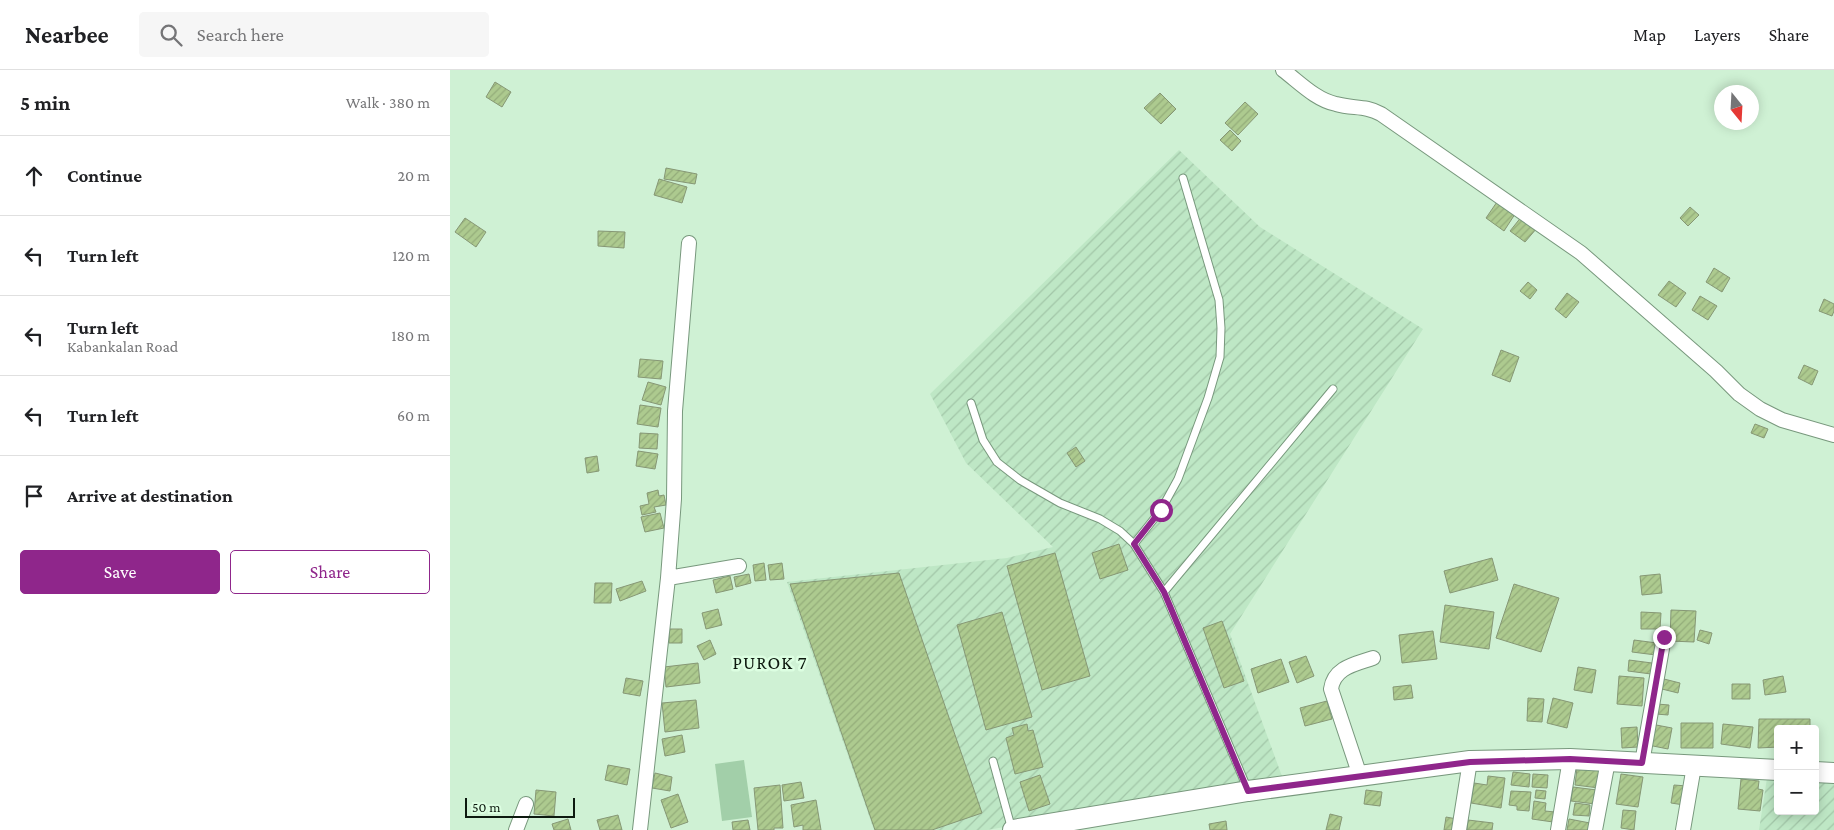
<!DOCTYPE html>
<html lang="en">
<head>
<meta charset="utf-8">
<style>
  :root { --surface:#fff; --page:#f6f6f6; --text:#202124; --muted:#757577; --line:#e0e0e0; --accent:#8f268b }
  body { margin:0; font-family:"Crimson Pro",serif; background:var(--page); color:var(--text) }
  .controls { position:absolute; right:15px; bottom:15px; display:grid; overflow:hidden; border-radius:5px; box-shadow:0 2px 12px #0003 }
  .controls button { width:45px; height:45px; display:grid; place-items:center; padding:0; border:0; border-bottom:1px solid var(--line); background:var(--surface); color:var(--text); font:25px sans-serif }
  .compass { position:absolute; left:1264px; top:15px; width:45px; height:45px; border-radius:50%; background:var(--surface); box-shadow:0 2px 12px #0003; rotate:162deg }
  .scale { position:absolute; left:15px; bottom:12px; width:110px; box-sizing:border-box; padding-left:5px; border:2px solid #0d190f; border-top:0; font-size:14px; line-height:18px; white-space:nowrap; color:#0d190f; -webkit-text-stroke:4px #dcfee1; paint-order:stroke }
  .stop { position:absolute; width:15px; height:15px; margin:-11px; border:4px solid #8f268b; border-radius:50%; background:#fff }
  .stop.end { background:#8f268b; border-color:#fff; box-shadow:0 1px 5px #0008 }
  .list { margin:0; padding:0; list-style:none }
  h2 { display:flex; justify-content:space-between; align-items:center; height:65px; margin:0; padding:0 20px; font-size:21px }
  h2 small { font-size:16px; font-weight:400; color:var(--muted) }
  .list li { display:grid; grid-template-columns:32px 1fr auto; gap:15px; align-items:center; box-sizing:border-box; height:80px; padding:0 20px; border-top:1px solid var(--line) }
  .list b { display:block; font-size:19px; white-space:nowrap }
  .list p { margin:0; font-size:16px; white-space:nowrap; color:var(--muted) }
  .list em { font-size:16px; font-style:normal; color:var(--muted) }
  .actions { display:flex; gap:10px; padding:15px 20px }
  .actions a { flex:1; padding:11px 0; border:1px solid var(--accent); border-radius:5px; text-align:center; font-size:18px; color:var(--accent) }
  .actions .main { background:var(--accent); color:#fff }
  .icon { flex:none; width:28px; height:28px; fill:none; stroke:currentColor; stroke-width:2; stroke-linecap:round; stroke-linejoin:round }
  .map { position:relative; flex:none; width:1384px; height:760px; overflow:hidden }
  header { display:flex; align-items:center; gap:30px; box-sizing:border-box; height:70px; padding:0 25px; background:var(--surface); border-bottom:1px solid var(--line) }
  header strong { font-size:24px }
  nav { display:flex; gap:28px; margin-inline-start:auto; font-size:18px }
  .search { width:350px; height:45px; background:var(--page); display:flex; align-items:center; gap:12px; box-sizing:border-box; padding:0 18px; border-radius:5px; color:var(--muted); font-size:19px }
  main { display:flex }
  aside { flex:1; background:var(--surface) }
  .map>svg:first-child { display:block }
  .industrial { fill:url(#industrial-furrows) }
  .pitch { fill:#a2cfa9 }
  .building { fill:url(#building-hatch); stroke:#869775 }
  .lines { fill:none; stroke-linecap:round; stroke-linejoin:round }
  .lane-casing { stroke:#78987d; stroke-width:9 }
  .street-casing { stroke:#78987d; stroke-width:16 }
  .secondary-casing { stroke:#78987d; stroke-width:22 }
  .lane { stroke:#fff; stroke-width:7 }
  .street { stroke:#fff; stroke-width:14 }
  .secondary { stroke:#fff; stroke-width:20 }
  .route { stroke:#8f268b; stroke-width:6 }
  .labels { text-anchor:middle; stroke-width:5; stroke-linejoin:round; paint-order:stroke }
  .neighbourhood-label { font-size:19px; letter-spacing:1px; fill:#0d190f; stroke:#dcfee1 }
</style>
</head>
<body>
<header>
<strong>Nearbee</strong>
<div class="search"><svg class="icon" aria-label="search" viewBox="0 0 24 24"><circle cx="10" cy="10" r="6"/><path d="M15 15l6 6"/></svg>Search here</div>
<nav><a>Map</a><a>Layers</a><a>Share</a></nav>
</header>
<main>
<aside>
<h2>5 min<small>Walk · 380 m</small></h2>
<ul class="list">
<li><svg class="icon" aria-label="ahead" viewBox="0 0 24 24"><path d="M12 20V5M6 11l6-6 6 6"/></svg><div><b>Continue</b></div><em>20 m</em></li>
<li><svg class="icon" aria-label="left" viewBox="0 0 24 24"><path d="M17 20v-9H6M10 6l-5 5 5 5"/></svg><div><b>Turn left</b></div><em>120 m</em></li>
<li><svg class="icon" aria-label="left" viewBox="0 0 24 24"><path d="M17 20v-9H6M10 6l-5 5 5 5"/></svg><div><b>Turn left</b><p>Kabankalan Road</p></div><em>180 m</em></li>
<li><svg class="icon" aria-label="left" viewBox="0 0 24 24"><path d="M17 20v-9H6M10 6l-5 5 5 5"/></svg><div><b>Turn left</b></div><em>60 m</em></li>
<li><svg class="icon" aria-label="arrive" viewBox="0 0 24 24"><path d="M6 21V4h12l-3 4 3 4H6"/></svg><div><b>Arrive at destination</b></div></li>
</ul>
<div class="actions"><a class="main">Save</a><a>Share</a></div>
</aside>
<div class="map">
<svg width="1384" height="760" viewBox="0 0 1384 760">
  <defs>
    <pattern id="industrial-furrows" width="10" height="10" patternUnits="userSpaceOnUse" patternTransform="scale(1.25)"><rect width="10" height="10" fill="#bee7c5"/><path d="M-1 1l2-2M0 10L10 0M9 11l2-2" fill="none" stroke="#a2c6a8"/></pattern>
    <pattern id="building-hatch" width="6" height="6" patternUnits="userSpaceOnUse" patternTransform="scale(1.25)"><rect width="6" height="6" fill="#adca8f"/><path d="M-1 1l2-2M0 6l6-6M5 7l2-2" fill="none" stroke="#94ad7a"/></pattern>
  </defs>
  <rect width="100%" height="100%" fill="#cff1d4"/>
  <path class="industrial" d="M729,80l81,77 163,102 -193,305 53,145 -296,51h-113l-87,-248 220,-24 46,-11 -87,-84 -36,-69z
    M1317,708l11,1v32h37v-30h19v49h-75z"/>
  <path class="pitch" d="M294,690l8,57 -30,4 -7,-57z"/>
  <path class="building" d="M45,12l16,10 -9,15 -16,-10z
    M710,23l16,16 -15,15 -17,-16z
    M795,32l13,12 -20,21 -13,-12z
    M780,60l11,11 -9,10 -12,-11z
    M216,98l31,6 -2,10 -31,-5z
    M209,109l28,8 -5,16 -28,-8z
    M1049,129l18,12 -13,20 -18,-13z
    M1240,137l9,8 -11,11 -8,-8z
    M1072,146l15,12 -12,14 -15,-11z
    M15,148l21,14 -10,15 -21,-15z
    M148,161l27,1 -1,16 -26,-2z
    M1264,198l16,10 -8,14 -16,-10z
    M1219,211l17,12 -10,14 -18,-12z
    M1078,212l9,8 -7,9 -10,-8z
    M1117,223l12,9 -13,16 -11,-9z
    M1250,226l17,10 -9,14 -16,-10z
    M1374,229l10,5v7l-2,5 -13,-5z
    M1051,280l18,7 -9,25 -18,-7z
    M190,289l23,2 -2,18 -23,-2z
    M1354,295l14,6 -6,14 -14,-7z
    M198,312l18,5 -5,18 -19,-5z
    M190,335l21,3 -3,19 -21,-3z
    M1305,354l13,5 -4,9 -13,-5z
    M190,363l18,1 -1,15 -18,-1z
    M626,377l9,14 -9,6 -9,-14z
    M188,381l20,3 -3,15 -19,-3z
    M147,386l2,15 -12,2 -2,-15z
    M208,420l1,6 5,-1 2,10 -12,2 2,5 -14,3 -2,-9 9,-2 -2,-11z
    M210,443l4,15 -19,4 -4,-15z
    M669,474l9,26 -28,9 -8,-26z
    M605,483l35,123 -48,14 -35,-124z
    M1042,488l6,22 -48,13 -6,-22z
    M314,493l2,17 -11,1 -2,-16z
    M332,493l2,16 -14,1 -2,-15z
    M449,503l83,240 -50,17h-57l-85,-246z
    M299,504l2,9 -15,4 -2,-10z
    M1210,504l2,19 -20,2 -2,-19z
    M280,506l3,13 -17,4 -3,-13z
    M192,511l4,10 -26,10 -4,-12z
    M145,513h17l-1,20h-17z
    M1064,514l45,14 -18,54 -45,-14z
    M995,535l49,7 -5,37 -49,-7z
    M268,539l4,16 -16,4 -4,-16z
    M1221,540l25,1 -2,31 -24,-1z
    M552,542l30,105 -46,13 -29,-105z
    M1191,542l20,1 -1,16h-19z
    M772,551l22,60 -20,7 -21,-60z
    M219,559h13v14h-13z
    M1250,560l12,3 -3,11 -12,-4z
    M983,561l4,28 -35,4 -3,-28z
    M260,570l6,14 -12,6 -7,-14z
    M1184,570l23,3 -1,12 -24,-3z
    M856,586l8,20 -17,7 -8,-21z
    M831,589l8,23 -31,11 -7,-24z
    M1179,590l23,3 -1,11 -23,-3z
    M248,593l2,20 -34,4 -2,-20z
    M1128,597l18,3 -4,23 -18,-3z
    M1169,606l25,2 -2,28 -25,-2z
    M1333,606l3,16 -21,3 -2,-15z
    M176,608l17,3 -3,15 -17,-3z
    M1214,609l16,4 -2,10 -16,-4z
    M1282,614h18v15h-18z
    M961,615l2,13 -19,2 -1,-13z
    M1078,628l16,1 -2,23 -15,-1z
    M1103,628l20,5 -6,25 -20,-5z
    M246,630l3,28 -34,4 -3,-29z
    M877,631l5,18 -27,7 -5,-18z
    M1207,634l12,1 -1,10 -12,-1z
    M1309,649h51v10h-32v18l-20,1z
    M1231,653h32v25h-32z
    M577,654l1,7 5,-1 10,37 -28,7 -9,-36 8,-3 -2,-7z
    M1201,654l21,4 -4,21 -20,-4z
    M1273,654l30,3 -3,21 -29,-4z
    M1187,657l1,20 -16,1 -1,-20z
    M232,665l3,17 -20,4 -3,-17z
    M158,695l22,4 -3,16 -22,-5z
    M1127,698l24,3 -2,17 -24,-3z
    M1063,702l17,2 -1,13 -18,-2z
    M205,703l17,4 -2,14 -18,-3z
    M1083,704l15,1 -1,13 -15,-1z
    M1171,704l22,3 -5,30 -22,-3z
    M590,705l10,29 -21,7 -9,-29z
    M1038,706l17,2 -4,30 -30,-5 3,-20 13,2z
    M1291,709l18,2 -1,8 5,1 -3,21 -22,-2z
    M351,712l3,16 -20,3 -2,-16z
    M330,715l3,43h-9v2h-16l-4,-42z
    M1224,715l13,1 -3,19 -13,-2z
    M1123,717l24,3 -2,14 -24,-3z
    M86,720l20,2 -2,24 -20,-2z
    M916,720l16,2 -2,14 -16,-2z
    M1086,720l10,1 -1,8 -10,-1z
    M1061,721l20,1 -2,19 -12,-1v-4l-8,-1z
    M228,724l10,28 -17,6 -10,-28z
    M366,730l5,30h-18v-5l-9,2 -3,-22z
    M1084,731l12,2 -1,8 10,1 -2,10 -21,-3z
    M1125,733l15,2 -1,11 -16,-1z
    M1173,740l13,1 -2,19 -13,-2z
    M880,744l12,3 -3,13h-13z
    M168,745l4,15h-22l-3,-10z
    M996,747l11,2 -1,11h-12z
    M118,749l3,11h-17l-2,-6z
    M1119,749l21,4 -1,7h-22z
    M298,750l2,10h-17l-1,-8z
    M1018,750l25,3 -1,7h-25z
    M776,751l1,9h-17l-1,-6z"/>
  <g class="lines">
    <defs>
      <path id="lane" d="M521,333l12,37 14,22 23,18 40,23 40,16 20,12 14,13 30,48 84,198
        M684,474l27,-34 17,-31 30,-81 12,-41 1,-29 -2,-28 -36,-122
        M714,522l169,-203
        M543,691l19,69"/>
      <path id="street" d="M833,0c16,12 33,30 53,34 17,5 29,1 45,10l200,139 135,118 23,23 21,15 22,11 52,15
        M218,508l71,-12
        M1192,693l22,-126
        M910,706l-29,-87c3,-22 25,-25 42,-31
        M66,760l10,-26
        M190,760l28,-252 6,-79 1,-88 14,-168
        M1009,760l11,-69
        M1108,760l12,-71
        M1145,760l13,-69
        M1233,760l11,-64"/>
      <path id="secondary" d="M1365,702l19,1
        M563,760l235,-39 222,-30 100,-2 208,11"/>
    </defs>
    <use href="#lane" class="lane-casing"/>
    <use href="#street" class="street-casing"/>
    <use href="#secondary" class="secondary-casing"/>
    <use href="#lane" class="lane"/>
    <use href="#street" class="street"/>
    <use href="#secondary" class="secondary"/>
  </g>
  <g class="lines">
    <path class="route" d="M711,440l-27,34 30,48 84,199 222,-29 100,-3 72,4 22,-126"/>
  </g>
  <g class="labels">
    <g class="neighbourhood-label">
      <text x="320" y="599">PUROK 7</text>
    </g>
  </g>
</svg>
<div class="controls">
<button>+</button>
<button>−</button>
</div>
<svg class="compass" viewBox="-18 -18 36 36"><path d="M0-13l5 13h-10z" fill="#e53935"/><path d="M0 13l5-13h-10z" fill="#757577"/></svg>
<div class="scale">50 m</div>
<div class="stop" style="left:711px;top:440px"></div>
<div class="stop end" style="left:1214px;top:567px"></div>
</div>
</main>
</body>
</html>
